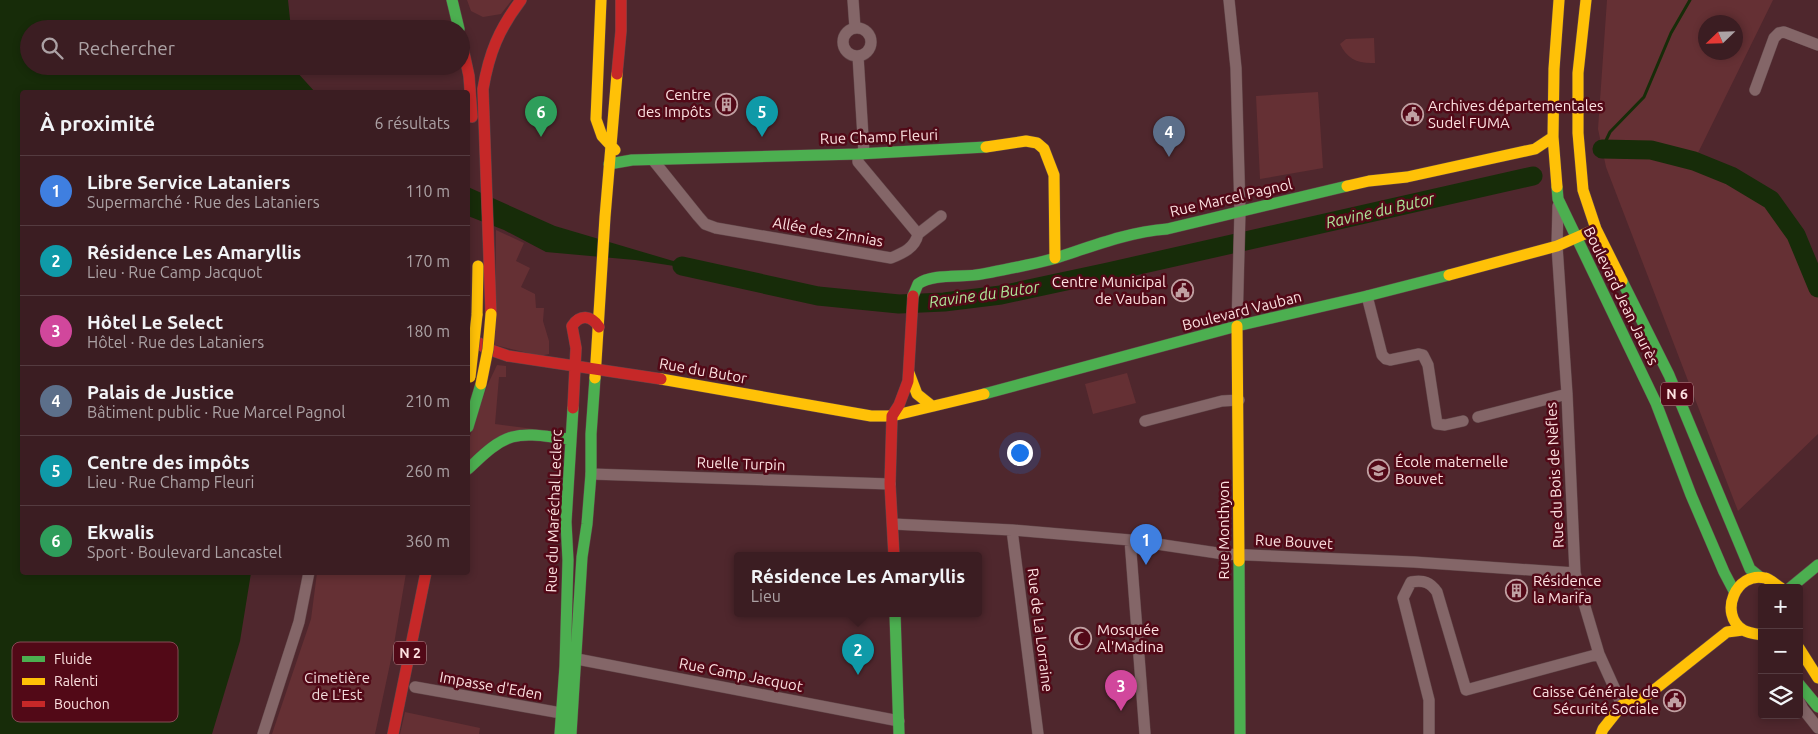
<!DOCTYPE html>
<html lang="fr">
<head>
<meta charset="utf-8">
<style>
  :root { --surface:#3b1d22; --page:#42262a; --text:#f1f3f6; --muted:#aca2a5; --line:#543b40; --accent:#c0a0a2 }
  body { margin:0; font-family:Ubuntu,sans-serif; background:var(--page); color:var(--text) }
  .controls { position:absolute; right:15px; bottom:15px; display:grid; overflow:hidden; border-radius:5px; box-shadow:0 2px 8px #0003 }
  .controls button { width:45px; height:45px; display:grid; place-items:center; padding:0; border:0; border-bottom:1px solid var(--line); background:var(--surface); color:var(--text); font:25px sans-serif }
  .compass { position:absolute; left:1698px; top:15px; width:45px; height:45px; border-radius:50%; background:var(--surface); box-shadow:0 2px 8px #0003; rotate:247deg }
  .you { position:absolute; left:1019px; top:452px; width:18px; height:18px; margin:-12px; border:4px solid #fff; border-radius:50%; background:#1a73e8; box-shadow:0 0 0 8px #1a73e833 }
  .badge { display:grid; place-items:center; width:32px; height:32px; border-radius:50%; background:var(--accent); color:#fff; font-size:16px; font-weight:700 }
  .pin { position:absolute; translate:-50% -41px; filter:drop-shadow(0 1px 2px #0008) }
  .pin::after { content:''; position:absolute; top:26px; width:18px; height:15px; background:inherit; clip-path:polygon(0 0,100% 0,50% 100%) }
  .popup { position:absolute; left:734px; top:552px; width:248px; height:65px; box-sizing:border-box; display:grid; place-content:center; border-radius:5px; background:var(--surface); filter:drop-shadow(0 1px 4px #0005); font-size:16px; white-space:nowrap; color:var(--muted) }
  .popup b { font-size:19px; color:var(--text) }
  .popup::after { content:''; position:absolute; left:50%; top:100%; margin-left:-10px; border:10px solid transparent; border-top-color:var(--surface) }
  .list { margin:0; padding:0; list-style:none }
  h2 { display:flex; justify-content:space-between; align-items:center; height:65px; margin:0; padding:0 20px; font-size:21px }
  h2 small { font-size:16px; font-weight:400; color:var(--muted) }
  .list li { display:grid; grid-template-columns:32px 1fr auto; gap:15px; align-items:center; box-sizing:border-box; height:70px; padding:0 20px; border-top:1px solid var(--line) }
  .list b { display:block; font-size:19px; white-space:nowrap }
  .list p { margin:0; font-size:16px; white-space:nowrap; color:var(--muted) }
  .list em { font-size:16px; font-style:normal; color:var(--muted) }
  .icon { flex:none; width:28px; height:28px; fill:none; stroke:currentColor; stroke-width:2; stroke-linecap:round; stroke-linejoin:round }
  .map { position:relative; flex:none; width:1818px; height:734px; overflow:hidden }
  .search { position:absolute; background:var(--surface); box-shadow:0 2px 8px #0003; left:20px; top:20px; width:450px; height:55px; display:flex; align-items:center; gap:12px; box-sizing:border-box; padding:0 18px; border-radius:28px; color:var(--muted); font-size:19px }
  .panel { position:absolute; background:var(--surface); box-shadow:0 2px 8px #0003; left:20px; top:90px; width:450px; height:485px; border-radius:5px }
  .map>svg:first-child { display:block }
  .green { fill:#653034; fill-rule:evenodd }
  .water { fill:#172c09 }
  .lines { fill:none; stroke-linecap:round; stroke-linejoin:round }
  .stream { stroke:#172c09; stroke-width:3 }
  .river { stroke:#172c09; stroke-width:19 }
  .street-casing { stroke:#614548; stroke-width:12 }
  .fast-casing { stroke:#614548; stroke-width:12 }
  .slow-casing { stroke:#614548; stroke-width:12 }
  .jam-casing { stroke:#614548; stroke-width:12 }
  .street { stroke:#846668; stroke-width:11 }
  .fast { stroke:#4caf50; stroke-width:11 }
  .slow { stroke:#ffc107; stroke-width:11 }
  .jam { stroke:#c62828; stroke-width:11 }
  .slow-bridge-casing { stroke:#614548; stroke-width:12; stroke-linecap:butt }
  .slow-bridge { stroke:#ffc107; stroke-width:11 }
  .labels { text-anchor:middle; stroke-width:5; stroke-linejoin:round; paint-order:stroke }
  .shield { fill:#520917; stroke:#caa0a4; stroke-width:1 }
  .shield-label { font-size:14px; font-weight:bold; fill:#fde1e1 }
  .poi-label { font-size:15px; fill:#fde1e1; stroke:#520917; text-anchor:start }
  .street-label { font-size:15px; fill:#fde1e1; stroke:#520917 }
  .park-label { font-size:15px; fill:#f1dbdc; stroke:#520917 }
  .water-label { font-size:16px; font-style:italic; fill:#ade598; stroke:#520917 }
  .key { fill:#520917; stroke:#854a54; stroke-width:1 }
  .key-label { font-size:14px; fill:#fde1e1 }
</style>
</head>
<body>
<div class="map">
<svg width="1818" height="734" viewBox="0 0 1818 734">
  <rect width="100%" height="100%" fill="#4f272d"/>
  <path class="green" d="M467,0h45l-11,14 -18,3 -12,-6z
    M1607,0h166l-79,161 37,15 40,24 25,35 22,53v146l-80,77 -132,-344 -8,-38zM1706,22h30v30h-30z
    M1374,38l1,25c-17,1 -28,-4 -35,-19l6,-5z
    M1318,92l5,76 -63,11 -4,-83z
    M496,230l28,13 -8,18 14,7 -9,19 14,7 1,14h8l-1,13 6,20v13l-9,2 -45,-11z
    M497,365l9,1v11h-7l-4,47 55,7 -28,-2 -54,36v-23l19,-56z
    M1127,373l9,30 -43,11 -8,-30z
    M317,573h89l-13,77 -18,84h-103l39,-115z
    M405,712l75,16 -1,6h-79z"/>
  <path class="water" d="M0,0h288l3,29h-262v37h266l1,5 19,21h-293v480l229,1 -11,68 -28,93h-212z
    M468,187l87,39 152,45 -72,-11 -89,-8 -42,-22 -36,-14z"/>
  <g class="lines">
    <path class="stream" d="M1602,149l8,-17 34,-35 27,-64 19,-33"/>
    <path class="river" d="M1602,149l49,1 43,11 37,15 40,24 25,35 22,53
      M682,266l136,30 81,8 45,-2 57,-7 107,-23 425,-96"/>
    <defs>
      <path id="street" d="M853,0l2,28
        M1229,0l7,68 4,143 -3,115
        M843 42a14 14 0 1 1 28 0a14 14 0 1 1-28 0Z
        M858,56l6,97
        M1755,90l19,-52 5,-5 5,-1 34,13
        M653,160l45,56 7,8 11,4 175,30c12,-5 24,-10 27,-24l-60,-72v-8
        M1558,206l-1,40 10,148 8,179 24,81 23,51
        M918,234l23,-18
        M1367,296l15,59 4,4 4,1 29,-6 4,1 5,10 9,59 8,1 18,-4
        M1478,417l89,-23
        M1145,421l77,-20 17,-1
        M591,474l299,10
        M893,524l119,6 118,10 94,14 190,8 161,11
        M1012,530l26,204
        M1130,540l15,194
        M577,659l322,62
        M415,687l146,26
        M1799,701l4,8 15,19
        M263,734l36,-112 10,-50
        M1429,734v-34l-26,-102 8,-16c13,-2 19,0 26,10l29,98 133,-36"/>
      <path id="fast" d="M452,0l7,29
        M609,164l23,-4 226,-6 128,-7
        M1557,187l1,12 98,204 35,92 33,77 10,19
        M1622,281l47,94 81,194 10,8
        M913,296l5,-12c15,-11 46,-6 64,-10 24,-5 50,-9 74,-16 37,-12 72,-26 111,-29l180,-43
        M984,394l253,-68 130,-30 82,-21
        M468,427l13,-43
        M468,469c13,-12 27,-27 44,-32 19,-5 40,1 59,2
        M1239,561l1,173
        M1790,588l28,-23
        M895,614l4,120
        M1799,684l19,23
        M560,734l5,-68 3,-106 -2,-38 7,-114
        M571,734l11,-177 5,-33 4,-50v-40l4,-56"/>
      <path id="slow" d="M601,0l-5,119 6,17 13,14
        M1586,0l-8,73v60l5,57 13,39 26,52
        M986,147l40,-6 11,2 7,6 10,26 1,83
        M1347,186l22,-5 38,-4 128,-28 18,-12
        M1557,187l-4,-50 1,-68 5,-69
        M1449,275l108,-29 39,-17
        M477,315l1,-49
        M1237,326l2,235
        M909,373l8,21 15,12
        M595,378l10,-161 12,-143
        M661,379l210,37h21l92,-22
        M1762,635c-6,-1 -14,-2 -19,-5 -25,-16 -7,-59 22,-52 5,1 11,7 16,10
        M1799,648l19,30
        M1601,734l2,-5 19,-24 10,-2 17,-9 78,-62 16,-2"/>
      <path id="jam" d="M461,39l8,37 3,41
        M617,74l4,-43v-31
        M491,314l-8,-225c6,-36 16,-60 38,-89
        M479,343l6,5 23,8 153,23
        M573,408l3,-60 -4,-22c8,-12 19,-11 27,1
        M894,556l-4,-72 2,-68 7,-11 9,-24 5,-85
        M393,734l33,-162"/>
    </defs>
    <use href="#street" class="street-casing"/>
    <use href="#fast" class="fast-casing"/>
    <use href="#slow" class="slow-casing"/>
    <use href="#jam" class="jam-casing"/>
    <use href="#street" class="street"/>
    <use href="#fast" class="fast"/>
    <use href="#slow" class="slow"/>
    <use href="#jam" class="jam"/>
    <defs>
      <path id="slow-bridge" d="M470,377l7,-62
        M481,384l7,-35 3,-35"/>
    </defs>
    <use href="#slow-bridge" class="slow-bridge-casing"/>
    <use href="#slow-bridge" class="slow-bridge"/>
  </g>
  <defs>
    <symbol id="building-ring" viewBox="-11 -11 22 22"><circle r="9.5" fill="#520917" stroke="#c0a0a2" stroke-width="1.5"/><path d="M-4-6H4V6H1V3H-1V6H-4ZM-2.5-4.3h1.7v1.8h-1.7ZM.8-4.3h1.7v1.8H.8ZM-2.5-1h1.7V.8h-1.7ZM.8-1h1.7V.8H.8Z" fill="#c0a0a2"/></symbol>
    <symbol id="civic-ring" viewBox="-11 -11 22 22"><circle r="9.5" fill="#520917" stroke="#c0a0a2" stroke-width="1.5"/><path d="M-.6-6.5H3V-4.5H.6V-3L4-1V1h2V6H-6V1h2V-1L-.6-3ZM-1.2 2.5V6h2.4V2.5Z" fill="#c0a0a2"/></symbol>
    <symbol id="school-ring" viewBox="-11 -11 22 22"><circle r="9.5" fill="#520917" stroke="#c0a0a2" stroke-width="1.5"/><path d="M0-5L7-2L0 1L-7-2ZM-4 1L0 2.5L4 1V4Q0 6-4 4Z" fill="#c0a0a2"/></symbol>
    <symbol id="mosque-ring" viewBox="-11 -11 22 22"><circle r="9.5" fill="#520917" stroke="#c0a0a2" stroke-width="1.5"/><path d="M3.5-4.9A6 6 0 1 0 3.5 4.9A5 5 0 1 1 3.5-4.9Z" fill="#c0a0a2"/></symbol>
  </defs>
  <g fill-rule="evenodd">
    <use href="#building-ring" x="714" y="92" width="25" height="25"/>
    <use href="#civic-ring" x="1400" y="102" width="25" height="25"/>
    <use href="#civic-ring" x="1170" y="278" width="25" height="25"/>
    <use href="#school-ring" x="1366" y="458" width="25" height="25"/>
    <use href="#building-ring" x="1504" y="578" width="25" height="25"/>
    <use href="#mosque-ring" x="1068" y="626" width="25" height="25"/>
    <use href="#civic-ring" x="1662" y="688" width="25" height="25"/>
  </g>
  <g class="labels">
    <g class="shield">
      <rect x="1661" y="382.5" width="32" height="23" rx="4"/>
      <rect x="394" y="641.5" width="32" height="23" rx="4"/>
    </g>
    <g class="shield-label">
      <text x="1677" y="399">N 6</text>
      <text x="410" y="658">N 2</text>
    </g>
    <g class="poi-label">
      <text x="711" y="100" text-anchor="end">Centre<tspan x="711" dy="17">des Impôts</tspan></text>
      <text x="1428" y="111">Archives départementales<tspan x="1428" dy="17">Sudel FUMA</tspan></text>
      <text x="1166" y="287" text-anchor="end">Centre Municipal<tspan x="1166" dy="17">de Vauban</tspan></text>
      <text x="1395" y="467">École maternelle<tspan x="1395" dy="17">Bouvet</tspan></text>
      <text x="1533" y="586">Résidence<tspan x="1533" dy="17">la Marifa</tspan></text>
      <text x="1097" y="635">Mosquée<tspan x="1097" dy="17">Al'Madina</tspan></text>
      <text x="1659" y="697" text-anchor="end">Caisse Générale de<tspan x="1659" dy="17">Sécurité Sociale</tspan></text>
    </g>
    <g class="street-label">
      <text transform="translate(879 137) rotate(-2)" y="5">Rue Champ Fleuri</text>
      <text transform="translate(1231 198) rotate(-13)" y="5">Rue Marcel Pagnol</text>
      <text transform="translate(828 232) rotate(10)" y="5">Allée des Zinnias</text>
      <text transform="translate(1621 296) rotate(64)" y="5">Boulevard Jean Jaurès</text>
      <text transform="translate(1242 311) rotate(-14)" y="5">Boulevard Vauban</text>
      <text transform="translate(703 371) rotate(10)" y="5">Rue du Butor</text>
      <text transform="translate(741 464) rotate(2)" y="5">Ruelle Turpin</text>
      <text transform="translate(1555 475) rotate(-93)" y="5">Rue du Bois de Nèfles</text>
      <text transform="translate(554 511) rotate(-88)" y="5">Rue du Maréchal Leclerc</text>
      <text transform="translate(1224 530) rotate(-90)" y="5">Rue Monthyon</text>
      <text transform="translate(1294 542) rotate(3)" y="5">Rue Bouvet</text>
      <text transform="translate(1040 630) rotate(83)" y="5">Rue de La Lorraine</text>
      <text transform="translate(741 675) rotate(11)" y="5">Rue Camp Jacquot</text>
      <text transform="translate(491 686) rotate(10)" y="5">Impasse d'Eden</text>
    </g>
    <g class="park-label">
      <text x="337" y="683">Cimetière<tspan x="337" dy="17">de L'Est</tspan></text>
    </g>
    <g class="water-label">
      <text transform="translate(1380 210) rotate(-13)" y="6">Ravine du Butor</text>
      <text transform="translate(984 294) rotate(-8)" y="6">Ravine du Butor</text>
    </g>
  </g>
  <rect x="12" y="642" width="166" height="80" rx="8" class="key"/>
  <rect x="22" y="656" width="23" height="6" fill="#4caf50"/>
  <rect x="22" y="678" width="23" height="7" fill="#ffc107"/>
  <rect x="22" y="701" width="23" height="6" fill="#c62828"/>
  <g class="key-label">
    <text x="54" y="664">Fluide</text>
    <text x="54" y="686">Ralenti</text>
    <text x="54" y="709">Bouchon</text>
  </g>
</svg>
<div class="controls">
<button>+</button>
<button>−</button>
<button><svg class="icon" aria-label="layers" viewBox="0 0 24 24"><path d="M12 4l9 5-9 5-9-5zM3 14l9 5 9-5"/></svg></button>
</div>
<svg class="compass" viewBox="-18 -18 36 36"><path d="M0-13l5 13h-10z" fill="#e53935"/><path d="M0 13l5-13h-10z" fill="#aca2a5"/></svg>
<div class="you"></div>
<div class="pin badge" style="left:1146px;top:565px;background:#3f7fe0">1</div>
<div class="pin badge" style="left:858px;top:675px;background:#0f9aa8">2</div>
<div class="popup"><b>Résidence Les Amaryllis</b>Lieu</div>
<div class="pin badge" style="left:1121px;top:711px;background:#d1479c">3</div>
<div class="pin badge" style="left:1169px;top:157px;background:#5c6f8a">4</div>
<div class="pin badge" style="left:762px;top:137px;background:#0f9aa8">5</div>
<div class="pin badge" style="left:541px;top:137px;background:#2e9e5b">6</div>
<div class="search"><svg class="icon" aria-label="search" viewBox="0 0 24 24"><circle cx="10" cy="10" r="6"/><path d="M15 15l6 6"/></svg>Rechercher</div>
<section class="panel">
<h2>À proximité<small>6 résultats</small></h2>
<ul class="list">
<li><span class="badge" style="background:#3f7fe0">1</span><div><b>Libre Service Lataniers</b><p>Supermarché · Rue des Lataniers</p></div><em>110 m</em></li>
<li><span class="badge" style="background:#0f9aa8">2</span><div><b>Résidence Les Amaryllis</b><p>Lieu · Rue Camp Jacquot</p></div><em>170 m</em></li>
<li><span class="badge" style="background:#d1479c">3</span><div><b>Hôtel Le Select</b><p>Hôtel · Rue des Lataniers</p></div><em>180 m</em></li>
<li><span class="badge" style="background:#5c6f8a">4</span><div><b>Palais de Justice</b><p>Bâtiment public · Rue Marcel Pagnol</p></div><em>210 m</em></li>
<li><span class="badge" style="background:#0f9aa8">5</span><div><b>Centre des impôts</b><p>Lieu · Rue Champ Fleuri</p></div><em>260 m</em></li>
<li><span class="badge" style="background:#2e9e5b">6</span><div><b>Ekwalis</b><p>Sport · Boulevard Lancastel</p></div><em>360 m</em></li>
</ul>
</section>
</div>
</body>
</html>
